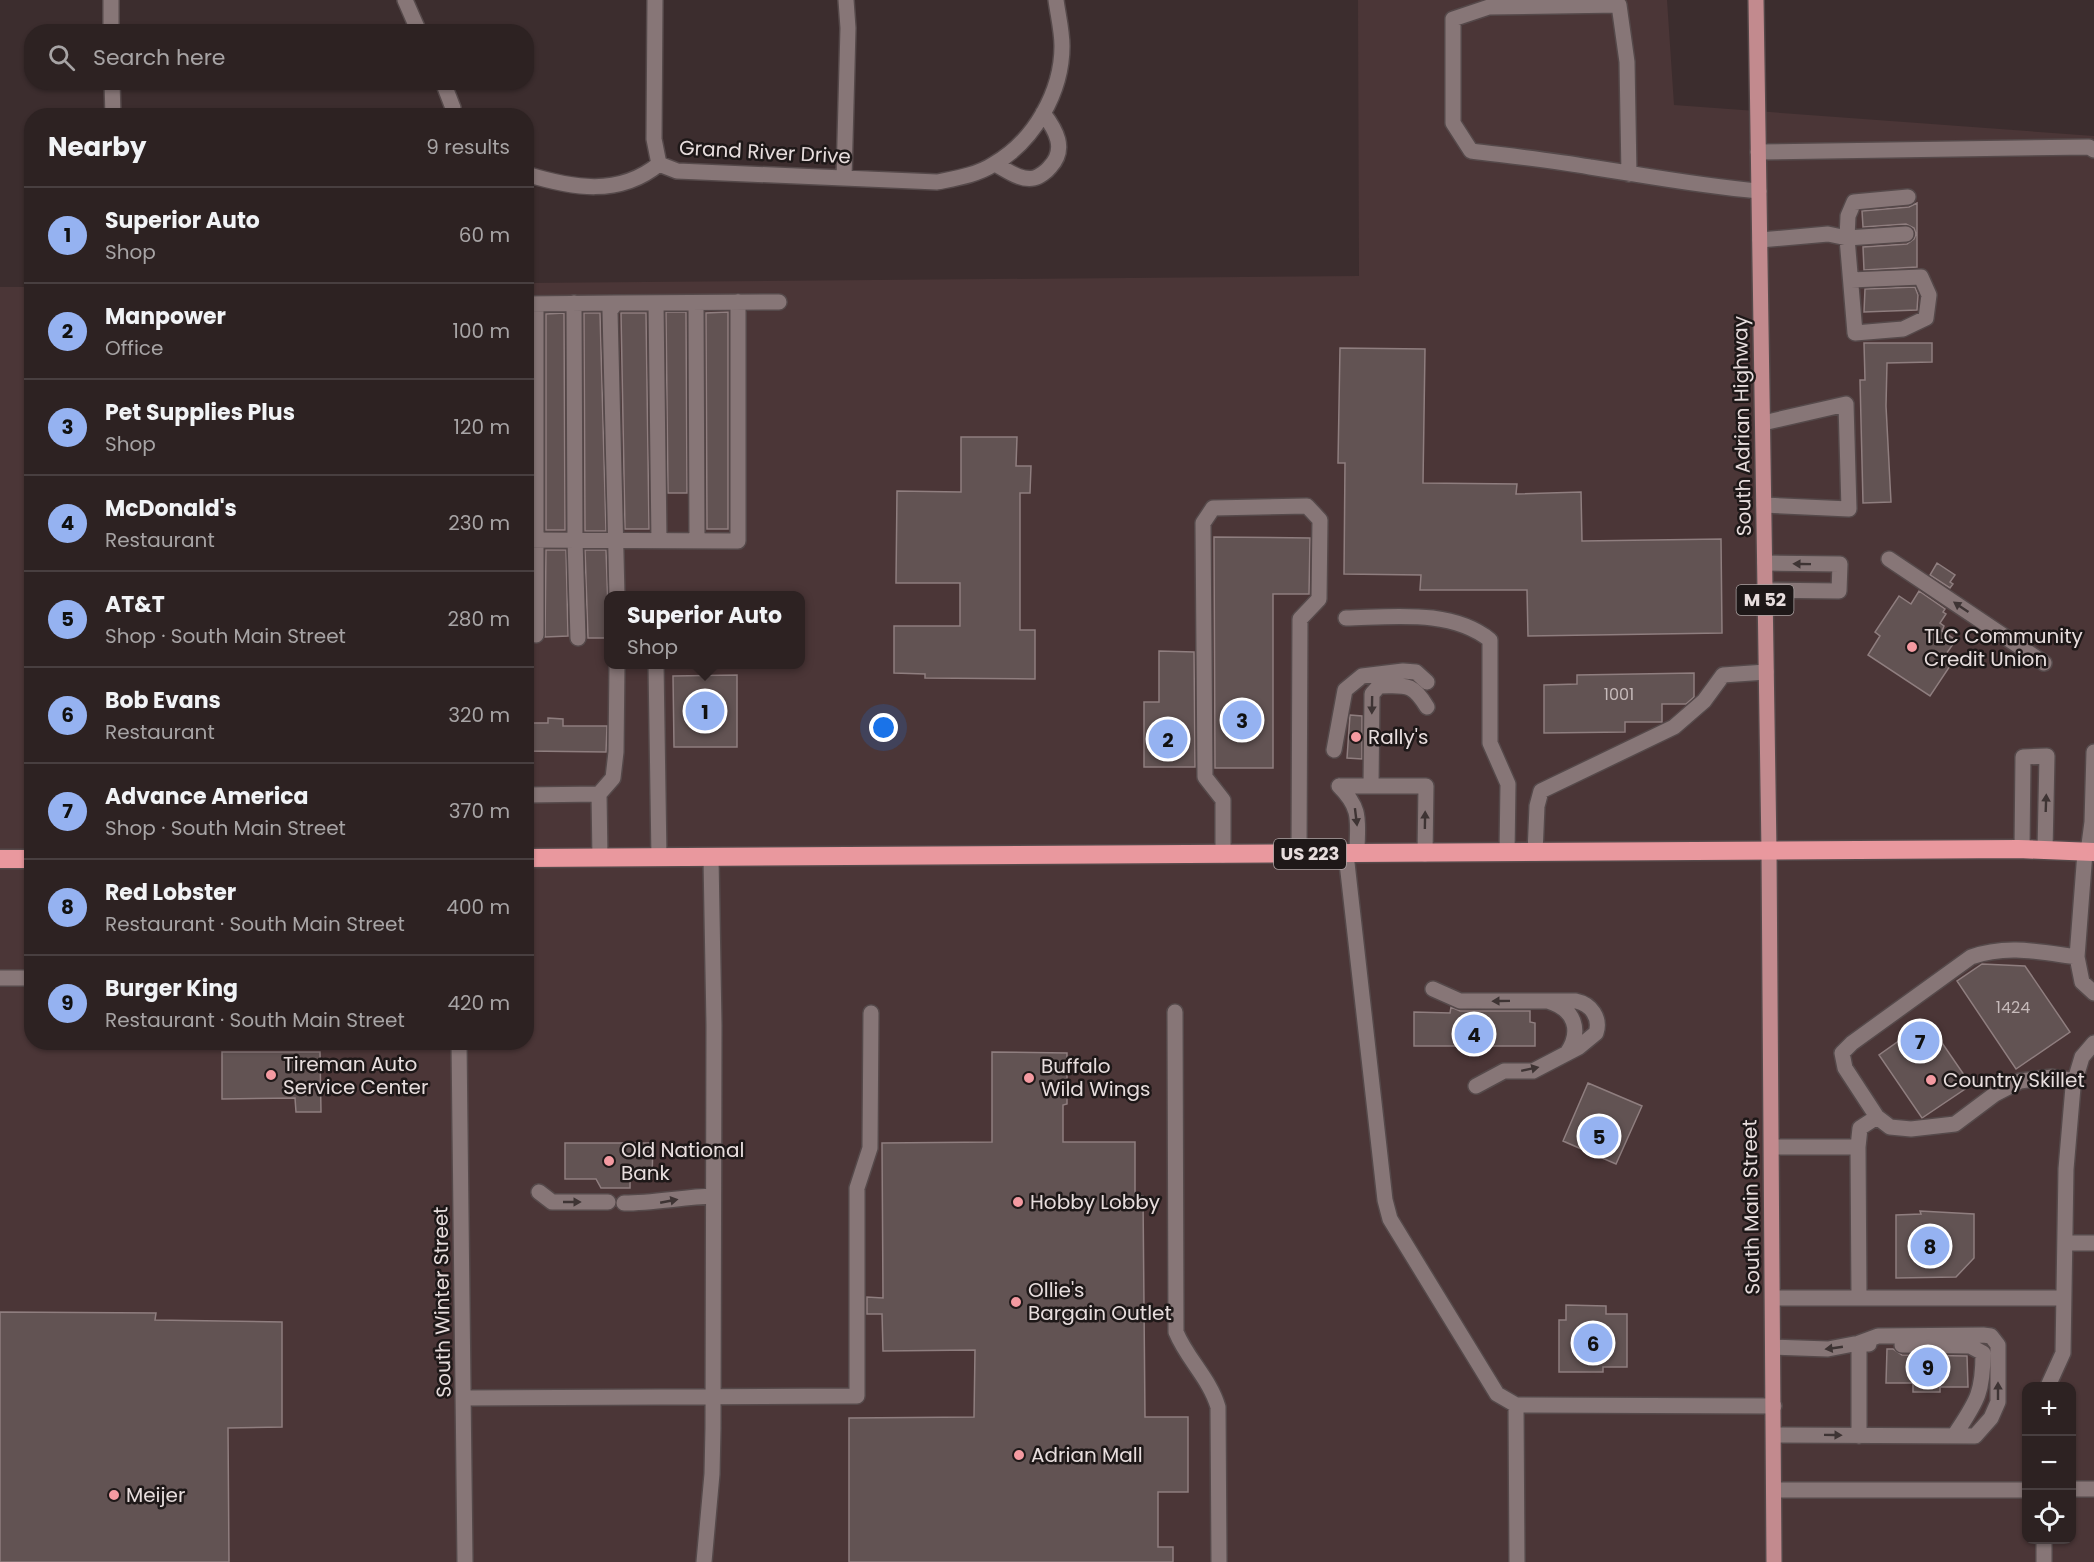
<!DOCTYPE html>
<html lang="en">
<head>
<meta charset="utf-8">
<style>
  :root { --surface:#2d2222; --page:#392f2f; --text:#f1f3f6; --muted:#a7a4a5; --line:#483f40; --accent:#95b2f1 }
  body { margin:0; font-family:Poppins,sans-serif; background:var(--page); color:var(--text) }
  .controls { position:absolute; right:18px; bottom:18px; display:grid; overflow:hidden; border-radius:12px; box-shadow:0 2px 4px #0004 }
  .controls button { width:54px; height:54px; display:grid; place-items:center; padding:0; border:0; border-bottom:2px solid var(--line); background:var(--surface); color:var(--text); font:30px sans-serif }
  .you { position:absolute; left:884px; top:728px; width:21px; height:21px; margin:-15px; border:4px solid #fff; border-radius:50%; background:#1a73e8; box-shadow:0 0 0 9px #1a73e833 }
  .badge { display:grid; place-items:center; width:39px; height:39px; border-radius:50%; background:var(--accent); color:#111; font-size:20px; font-weight:700 }
  .pin { position:absolute; translate:-50% -50%; border:3px solid #fff; box-shadow:0 2px 6px #0006 }
  .popup { position:absolute; left:604px; top:591px; width:201px; height:78px; box-sizing:border-box; display:grid; place-content:center; border-radius:12px; background:var(--surface); filter:drop-shadow(0 2px 4px #0005); font-size:20px; white-space:nowrap; color:var(--muted) }
  .popup b { font-size:22px; color:var(--text) }
  .popup::after { content:''; position:absolute; left:50%; top:100%; margin-left:-12px; border:12px solid transparent; border-top-color:var(--surface) }
  .list { margin:0; padding:0; list-style:none }
  h2 { display:flex; justify-content:space-between; align-items:center; height:78px; margin:0; padding:0 24px; font-size:26px }
  h2 small { font-size:20px; font-weight:400; color:var(--muted) }
  .list li { display:grid; grid-template-columns:39px 1fr auto; gap:18px; align-items:center; box-sizing:border-box; height:96px; padding:0 24px; border-top:2px solid var(--line) }
  .list b { display:block; font-size:22px; white-space:nowrap }
  .list p { margin:0; font-size:20px; white-space:nowrap; color:var(--muted) }
  .list em { font-size:20px; font-style:normal; color:var(--muted) }
  .icon { flex:none; width:33px; height:33px; fill:none; stroke:currentColor; stroke-width:2; stroke-linecap:round; stroke-linejoin:round }
  .map { position:relative; flex:none; width:2094px; height:1562px; overflow:hidden }
  .search { position:absolute; background:var(--surface); box-shadow:0 2px 4px #0004; left:24px; top:24px; width:510px; height:66px; display:flex; align-items:center; gap:15px; box-sizing:border-box; padding:0 21px; border-radius:24px; color:var(--muted); font-size:22px }
  .panel { position:absolute; background:var(--surface); box-shadow:0 2px 4px #0004; left:24px; top:108px; width:510px; height:942px; border-radius:24px }
  .map>svg:first-child { display:block }
  .built { fill:#4b3637; fill-rule:evenodd }
  .building { fill:#625353; stroke:#8f7e7f; stroke-width:1.5 }
  .lines { fill:none; stroke-linecap:round; stroke-linejoin:round }
  .minor-casing { stroke:#55494a; stroke-width:18 }
  .major-casing { stroke:#55494a; stroke-width:18 }
  .highway-casing { stroke:#55494a; stroke-width:21 }
  .minor { stroke:#877677; stroke-width:15 }
  .major { stroke:#c28a8e; stroke-width:15 }
  .highway { stroke:#e9989e; stroke-width:18 }
  .oneway { fill:#3e3434 }
  .poi-dot { fill:#f49aa1; stroke:#1e1818; stroke-width:2 }
  .labels { text-anchor:middle; stroke-width:5; stroke-linejoin:round; paint-order:stroke }
  .number-label { font-size:16px; fill:#c6baba }
  .shield { fill:#1e1818; stroke:#aba2a2; stroke-width:1.5 }
  .shield-label { font-size:18px; font-weight:bold; fill:#e7dddd }
  .street-label { font-size:20px; fill:#e7dddd; stroke:#1e1818 }
  .poi-label { font-size:20px; fill:#e7dddd; stroke:#1e1818; text-anchor:start }
</style>
</head>
<body>
<div class="map">
<svg width="2094" height="1562" viewBox="0 0 2094 1562">
  <rect width="100%" height="100%" fill="#3c2d2e"/>
  <path class="built" d="M1358,0h309l7,105 420,31v1426h-2094v-1275h32v755h494l1,-759 832,-7zM609,596h192v68h-192zM2026,1386h46v154h-46z"/>
  <path class="building" d="M1917,203v64l-53,3 -1,-23 44,-3 7,-5 2,-5 -2,-6 -8,-4 -43,3 -1,-16 47,-4z
    M1915,287l3,8 -1,15 -53,2 1,-23z
    M666,312h20l1,181h-19z
    M728,312v217h-21l-1,-216z
    M564,313l1,217h-19v-216z
    M584,313h16l6,218h-21z
    M621,313h25l3,216h-24z
    M1864,343h68v19l-45,1 -1,43 5,96 -28,1 -3,-123h5z
    M1340,348l85,1 -2,134 94,1 -1,10 65,-2 1,49 139,-2 1,94 -194,3 -1,-46h-107l1,-15 -77,-1 1,-111h-7z
    M961,437h56l-1,29h15l-1,27h-10v137h15v49l-110,-1v-4l-31,-1v-47h66v-43h-64l1,-92 64,1z
    M1214,537l96,1 -1,56h-36v174h-58z
    M546,550h20l2,86 -23,1z
    M585,550h21l3,88h-21z
    M1937,563l18,12 -5,7 3,2 -3,4 -20,-13z
    M1919,591l26,18 -2,3 3,2 -6,9 4,3 -2,5 14,9 -10,14 8,6 -24,36 -62,-41 12,-19 -5,-4 24,-36 12,8z
    M1159,651l35,1 1,115h-51v-65h15z
    M1694,673v24l-8,7h-24v18h-37v10l-81,1v-48l33,-1v-9z
    M737,675v72h-63l-1,-71z
    M1350,715l12,1v43l-15,-1z
    M548,718l15,1v7h44l-1,26 -80,-1v-28h22z
    M1982,964l43,2 45,66 -54,37 -59,-88z
    M1451,1007l9,4h70v11l5,1v23h-121v-34l36,1z
    M1927,1021l44,64 -49,33 -43,-63z
    M222,1052h98l1,60h-25l-1,-14 -73,1z
    M992,1052l75,1v51l-4,1v37h72v54h8l2,221h43v75h-30v55h15v15h-324v-144l125,-1 1,-67 -92,1 -1,-37h-15v-17l16,1 -1,-155 110,-1z
    M1588,1083l54,23 -26,58 -53,-23z
    M565,1143h88l-1,36h-22v9h-29l-5,-9h-31z
    M1920,1211l54,3v44l-18,19 -60,1v-63l25,-1z
    M1566,1305l40,1v8h21v53h-24v5h-44v-52h7z
    M0,1312l156,1 -1,7 127,2v105l-54,1 1,134h-229z
    M1887,1349h6l9,6 65,1 1,31h-28v5h-27v-9h-27z"/>
  <g class="lines">
    <defs>
      <path id="minor" d="M111,0v32
        M405,0l14,32
        M655,0l-1,139 5,25 18,7 260,11c20,-4 40,-7 57,-18 40,-23 68,-72 68,-118 0,-15 -4,-31 -6,-46
        M112,82l1,34
        M443,82l10,26v8
        M1758,152l331,-5 5,3
        M995,164c12,6 25,17 39,14 5,-1 13,-7 16,-11 17,-18 6,-37 -7,-54
        M526,174c46,14 93,23 133,-10
        M1629,174l-2,-112 -8,-57 -130,2 -36,12v104l18,28c40,5 80,9 119,16 58,9 110,19 169,24
        M844,178l4,-150 -2,-28
        M1906,234l-59,4 1,-22 6,-14 54,-5
        M1760,240l68,-6 19,4 8,95 48,-4 23,-11 3,-23 -8,-18 -70,3
        M574,303l1,237 3,98
        M656,303l3,238
        M696,303l1,238
        M526,304l90,-1
        M536,304v331
        M1763,423l83,-19 3,105 -85,-4
        M526,540l212,1v-239
        M1889,559l155,104
        M1765,563l75,1 -1,27 -74,-1
        M617,596l-7,-285 6,-8 163,-1
        M1346,618c48,-1 105,-9 144,22v103l18,41 -1,69
        M656,664l3,194
        M1334,750l11,-60 17,-14 41,-5 13,1 11,10
        M1339,786h87l-1,68
        M1339,786c24,24 18,36 18,68
        M1371,786l1,-92 7,-8c27,0 33,-4 48,21
        M599,794l14,-16 3,-26 1,-88
        M526,795l73,-1 1,64
        M2022,849l1,-92 24,-1 -2,94
        M2088,852l4,-30 2,-70
        M1535,853l2,-47 4,-15 133,-64 30,-26 19,-26 43,-3
        M1346,854l39,346 5,19 107,175 19,11 258,1
        M1223,855v-55l-18,-23 -2,-254 10,-15 94,-2 13,14 -1,79 -19,20 -1,235
        M2077,957l5,25 12,11
        M0,978h32
        M1433,989l27,12h116c15,3 25,17 20,32l-17,14 -46,24h-29l-28,15
        M1548,1001c27,8 34,30 19,52
        M1175,1012l1,320c11,27 34,47 42,75l1,155
        M459,1042l6,520
        M2075,1081l-23,-4 -32,4 -25,13 -40,30 -44,5 -21,-2 -13,-10 -32,-49 -3,-15 10,-10 119,-86c36,-13 69,-5 106,0l8,-105
        M1772,1147h86l2,-19 17,-11
        M539,1192l13,10h56
        M624,1203c30,0 59,-6 89,-7
        M2066,1243h28
        M1773,1298h86l-1,-151
        M1859,1298h204
        M1902,1345l68,1 13,7c0,42 -7,49 -29,83
        M1774,1347l54,2 31,-6 19,-7 105,-1 8,1 7,9v57l-7,16 -16,18 -201,-1
        M2048,1386l15,-33 3,-184 7,-82 9,-30 12,-14
        M464,1398l393,-2v-208l13,-40 1,-135
        M1516,1405l1,157
        M1859,1436v-93l10,1
        M2072,1489h22
        M1774,1490h252
        M704,1562l8,-88 1,-46 1,-403 -3,-167
        M2044,1562v-22"/>
      <path id="major" d="M1756,0l13,851 5,711"/>
      <path id="highway" d="M526,858l1492,-9 76,3
        M0,859h32"/>
    </defs>
    <use href="#minor" class="minor-casing"/>
    <use href="#major" class="major-casing"/>
    <use href="#highway" class="highway-casing"/>
    <use href="#minor" class="minor"/>
    <use href="#major" class="major"/>
    <use href="#highway" class="highway"/>
  </g>
  <defs><path id="oneway-solid" d="M-6-.8H1V-3.2L6.5 0L1 3.2V.8H-6Z" transform="scale(1.5)"/></defs>
  <g class="oneway">
    <use href="#oneway-solid" transform="translate(1802 564) rotate(-179)"/>
    <use href="#oneway-solid" transform="translate(1961 607) rotate(-146)"/>
    <use href="#oneway-solid" transform="translate(1372 705) rotate(91)"/>
    <use href="#oneway-solid" transform="translate(2046 803) rotate(-88)"/>
    <use href="#oneway-solid" transform="translate(1356 817) rotate(83)"/>
    <use href="#oneway-solid" transform="translate(1425 820) rotate(-89)"/>
    <use href="#oneway-solid" transform="translate(1501 1001) rotate(179)"/>
    <use href="#oneway-solid" transform="translate(1530 1069) rotate(-12)"/>
    <use href="#oneway-solid" transform="translate(669 1201) rotate(-11)"/>
    <use href="#oneway-solid" transform="translate(572 1202)"/>
    <use href="#oneway-solid" transform="translate(1834 1348) rotate(172)"/>
    <use href="#oneway-solid" transform="translate(1998 1391) rotate(-90)"/>
    <use href="#oneway-solid" transform="translate(1833 1435) rotate(1)"/>
  </g>
  <g class="poi-dot">
    <circle cx="1912" cy="647" r="6"/>
    <circle cx="1356" cy="737" r="6"/>
    <circle cx="271" cy="1075" r="6"/>
    <circle cx="1029" cy="1078" r="6"/>
    <circle cx="1931" cy="1080" r="6"/>
    <circle cx="609" cy="1161" r="6"/>
    <circle cx="1018" cy="1202" r="6"/>
    <circle cx="1016" cy="1302" r="6"/>
    <circle cx="1019" cy="1455" r="6"/>
    <circle cx="114" cy="1495" r="6"/>
  </g>
  <g class="labels">
    <g class="number-label">
      <text x="1619" y="700">1001</text>
      <text x="2013" y="1013">1424</text>
    </g>
    <g class="shield">
      <rect x="1736.5" y="585" width="57" height="30" rx="4.5"/>
      <rect x="1274" y="839" width="72" height="30" rx="4.5"/>
    </g>
    <g class="shield-label">
      <text x="1765" y="606">M 52</text>
      <text x="1310" y="860">US 223</text>
    </g>
    <g class="street-label">
      <text transform="translate(765 152) rotate(3)" y="7">Grand River Drive</text>
      <text transform="translate(1742 426) rotate(-91)" y="7">South Adrian Highway</text>
      <text transform="translate(1751 1207) rotate(-91)" y="7">South Main Street</text>
      <text transform="translate(442 1302) rotate(-91)" y="7">South Winter Street</text>
    </g>
    <g class="poi-label">
      <text x="1924" y="643">TLC Community<tspan x="1924" dy="23">Credit Union</tspan></text>
      <text x="1368" y="744">Rally's</text>
      <text x="283" y="1071">Tireman Auto<tspan x="283" dy="23">Service Center</tspan></text>
      <text x="1041" y="1073">Buffalo<tspan x="1041" dy="23">Wild Wings</tspan></text>
      <text x="1943" y="1087">Country Skillet</text>
      <text x="621" y="1157">Old National<tspan x="621" dy="23">Bank</tspan></text>
      <text x="1030" y="1209">Hobby Lobby</text>
      <text x="1028" y="1297">Ollie's<tspan x="1028" dy="23">Bargain Outlet</tspan></text>
      <text x="1031" y="1462">Adrian Mall</text>
      <text x="126" y="1502">Meijer</text>
    </g>
  </g>
</svg>
<div class="controls">
<button>+</button>
<button>−</button>
<button><svg class="icon" aria-label="locate" viewBox="0 0 24 24"><circle cx="12" cy="12" r="6"/><path d="M12 2v4M12 18v4M2 12h4M18 12h4"/></svg></button>
</div>
<div class="you"></div>
<div class="pin badge" style="left:705px;top:711px">1</div>
<div class="popup"><b>Superior Auto</b>Shop</div>
<div class="pin badge" style="left:1168px;top:739px">2</div>
<div class="pin badge" style="left:1242px;top:720px">3</div>
<div class="pin badge" style="left:1474px;top:1034px">4</div>
<div class="pin badge" style="left:1599px;top:1136px">5</div>
<div class="pin badge" style="left:1593px;top:1343px">6</div>
<div class="pin badge" style="left:1920px;top:1041px">7</div>
<div class="pin badge" style="left:1930px;top:1246px">8</div>
<div class="pin badge" style="left:1928px;top:1367px">9</div>
<div class="search"><svg class="icon" aria-label="search" viewBox="0 0 24 24"><circle cx="10" cy="10" r="6"/><path d="M15 15l6 6"/></svg>Search here</div>
<section class="panel">
<h2>Nearby<small>9 results</small></h2>
<ul class="list">
<li><span class="badge">1</span><div><b>Superior Auto</b><p>Shop</p></div><em>60 m</em></li>
<li><span class="badge">2</span><div><b>Manpower</b><p>Office</p></div><em>100 m</em></li>
<li><span class="badge">3</span><div><b>Pet Supplies Plus</b><p>Shop</p></div><em>120 m</em></li>
<li><span class="badge">4</span><div><b>McDonald's</b><p>Restaurant</p></div><em>230 m</em></li>
<li><span class="badge">5</span><div><b>AT&amp;T</b><p>Shop · South Main Street</p></div><em>280 m</em></li>
<li><span class="badge">6</span><div><b>Bob Evans</b><p>Restaurant</p></div><em>320 m</em></li>
<li><span class="badge">7</span><div><b>Advance America</b><p>Shop · South Main Street</p></div><em>370 m</em></li>
<li><span class="badge">8</span><div><b>Red Lobster</b><p>Restaurant · South Main Street</p></div><em>400 m</em></li>
<li><span class="badge">9</span><div><b>Burger King</b><p>Restaurant · South Main Street</p></div><em>420 m</em></li>
</ul>
</section>
</div>
</body>
</html>
